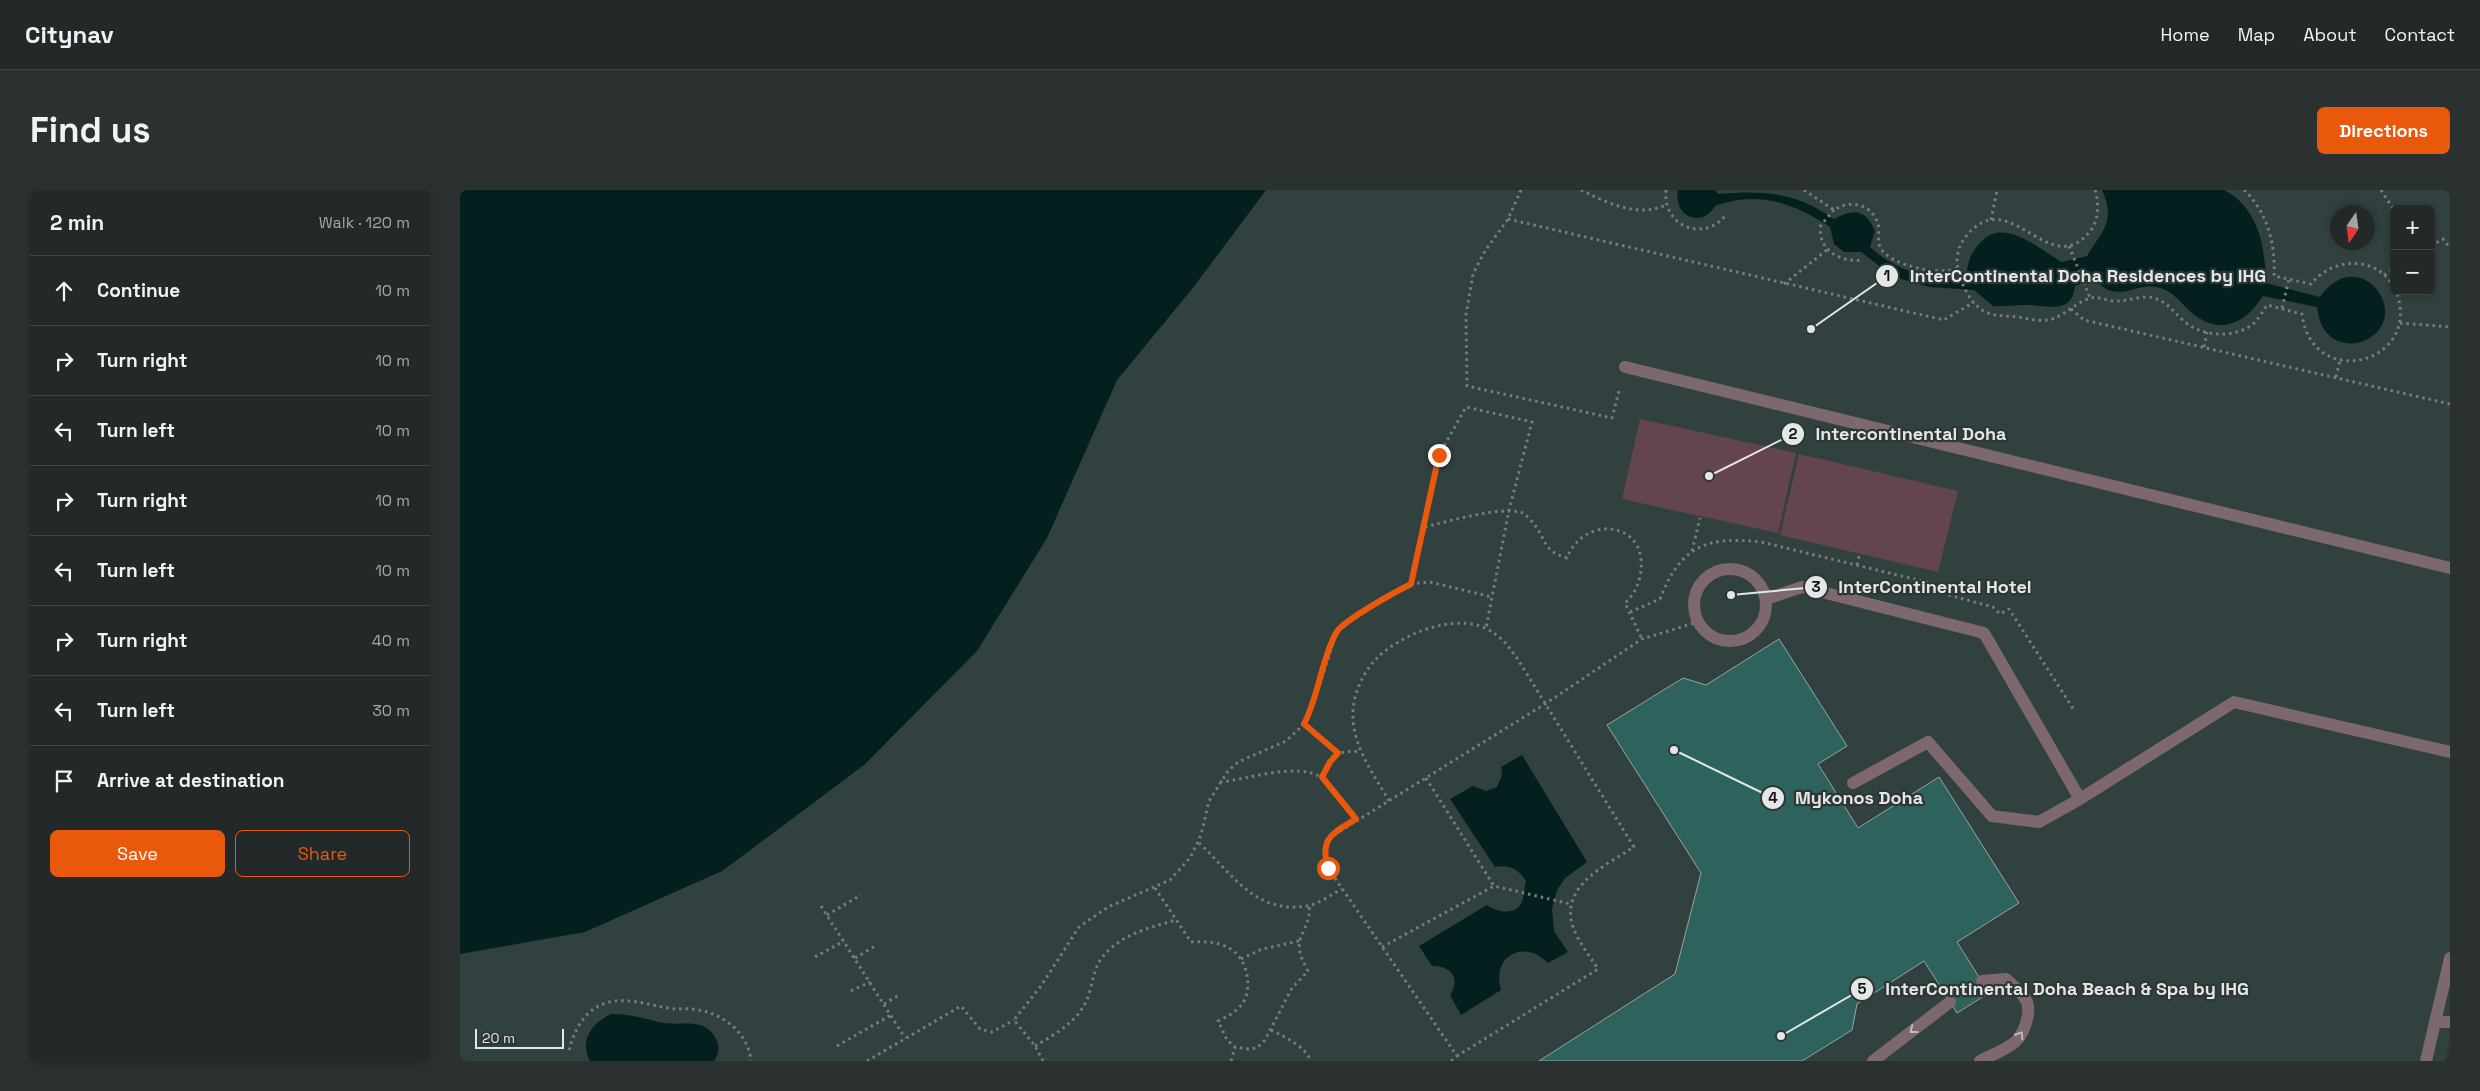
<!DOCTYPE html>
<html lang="en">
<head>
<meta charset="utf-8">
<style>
  :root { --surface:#232828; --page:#2b3030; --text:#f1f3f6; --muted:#a3a6a8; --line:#404445; --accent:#ea580c }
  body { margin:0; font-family:"Space Grotesk",sans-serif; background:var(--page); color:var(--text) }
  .controls { position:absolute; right:15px; top:15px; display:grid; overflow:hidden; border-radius:8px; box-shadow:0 2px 8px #0003 }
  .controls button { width:45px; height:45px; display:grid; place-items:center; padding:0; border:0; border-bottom:1px solid var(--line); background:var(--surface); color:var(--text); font:25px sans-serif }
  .compass { position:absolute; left:1870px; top:15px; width:45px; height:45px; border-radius:50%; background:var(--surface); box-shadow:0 2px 8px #0003; rotate:193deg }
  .scale { position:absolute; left:15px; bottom:12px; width:89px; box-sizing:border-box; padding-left:5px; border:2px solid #e3e7e7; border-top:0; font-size:14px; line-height:18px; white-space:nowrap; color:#e3e7e7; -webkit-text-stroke:4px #2f3636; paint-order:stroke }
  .stop { position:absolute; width:15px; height:15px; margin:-11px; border:4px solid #ea580c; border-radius:50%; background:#fff }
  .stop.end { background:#ea580c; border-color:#fff; box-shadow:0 1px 5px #0008 }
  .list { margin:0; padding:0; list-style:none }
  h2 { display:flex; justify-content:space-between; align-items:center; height:65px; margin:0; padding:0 20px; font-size:21px }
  h2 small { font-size:16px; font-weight:400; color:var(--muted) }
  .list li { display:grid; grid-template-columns:32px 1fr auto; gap:15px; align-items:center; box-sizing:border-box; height:70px; padding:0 20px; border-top:1px solid var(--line) }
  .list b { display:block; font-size:19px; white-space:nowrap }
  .list em { font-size:16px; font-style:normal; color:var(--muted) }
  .actions { display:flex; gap:10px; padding:15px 20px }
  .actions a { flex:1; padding:11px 0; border:1px solid var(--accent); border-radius:8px; text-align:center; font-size:18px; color:var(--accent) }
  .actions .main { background:var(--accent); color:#fff }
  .icon { flex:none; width:28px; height:28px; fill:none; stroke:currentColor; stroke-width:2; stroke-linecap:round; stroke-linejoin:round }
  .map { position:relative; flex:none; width:1990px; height:871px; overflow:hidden; border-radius:8px }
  header { display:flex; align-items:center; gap:30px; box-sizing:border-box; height:70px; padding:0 25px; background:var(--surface); border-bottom:1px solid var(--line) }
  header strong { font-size:24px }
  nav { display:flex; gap:28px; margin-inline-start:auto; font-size:18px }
  .intro { display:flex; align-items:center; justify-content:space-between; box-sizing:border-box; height:120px; padding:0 30px }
  h1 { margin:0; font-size:35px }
  .button { padding:12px 22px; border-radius:8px; background:var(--accent); color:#fff; font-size:18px; font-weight:700 }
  main { display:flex; gap:30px; padding:0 30px }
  aside { flex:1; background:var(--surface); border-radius:8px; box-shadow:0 2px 8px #0003 }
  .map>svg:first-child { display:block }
  .built { fill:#31413f; fill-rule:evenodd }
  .green { fill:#65454d }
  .water { fill:#04201e }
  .building { fill:#2e625d; stroke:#9aa3a2 }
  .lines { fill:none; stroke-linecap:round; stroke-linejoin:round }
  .path { stroke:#777d7d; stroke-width:3; stroke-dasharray:2.5 4; stroke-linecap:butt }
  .service { stroke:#7c686d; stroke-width:12 }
  .minor { stroke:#7c686d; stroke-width:12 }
  .oneway { stroke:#bfbbbc }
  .route { stroke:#ea580c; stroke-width:6 }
  .leader { fill:none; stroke:#e3e7e7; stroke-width:2 }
  .callout-dot { fill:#e3e7e7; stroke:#2f3636; stroke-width:2 }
  .mark-label { font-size:15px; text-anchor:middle; font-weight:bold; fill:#111 }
  .callout-label { font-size:18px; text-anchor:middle; font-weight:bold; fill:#e3e7e7; stroke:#2f3636; stroke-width:4.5; stroke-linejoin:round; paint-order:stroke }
</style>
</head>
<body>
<header>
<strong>Citynav</strong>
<nav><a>Home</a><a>Map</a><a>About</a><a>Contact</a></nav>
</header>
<div class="intro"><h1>Find us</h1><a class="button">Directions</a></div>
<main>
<aside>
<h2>2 min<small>Walk · 120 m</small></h2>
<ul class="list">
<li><svg class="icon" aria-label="ahead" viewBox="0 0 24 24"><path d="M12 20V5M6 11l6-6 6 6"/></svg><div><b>Continue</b></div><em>10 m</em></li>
<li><svg class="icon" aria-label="right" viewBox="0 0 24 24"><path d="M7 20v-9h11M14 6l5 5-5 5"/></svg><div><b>Turn right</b></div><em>10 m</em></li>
<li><svg class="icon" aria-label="left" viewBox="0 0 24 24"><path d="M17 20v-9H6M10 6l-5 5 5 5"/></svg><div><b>Turn left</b></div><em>10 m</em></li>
<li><svg class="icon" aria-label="right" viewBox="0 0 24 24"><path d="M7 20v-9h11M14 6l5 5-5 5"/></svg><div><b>Turn right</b></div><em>10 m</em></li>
<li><svg class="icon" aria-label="left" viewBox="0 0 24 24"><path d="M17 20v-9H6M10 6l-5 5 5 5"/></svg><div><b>Turn left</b></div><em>10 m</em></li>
<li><svg class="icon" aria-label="right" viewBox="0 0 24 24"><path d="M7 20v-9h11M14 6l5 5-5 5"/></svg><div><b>Turn right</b></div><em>40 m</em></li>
<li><svg class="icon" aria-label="left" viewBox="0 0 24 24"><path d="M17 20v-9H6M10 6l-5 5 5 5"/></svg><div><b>Turn left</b></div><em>30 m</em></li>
<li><svg class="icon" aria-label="arrive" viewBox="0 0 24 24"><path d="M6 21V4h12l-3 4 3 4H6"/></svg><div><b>Arrive at destination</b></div></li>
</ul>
<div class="actions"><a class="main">Save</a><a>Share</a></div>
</aside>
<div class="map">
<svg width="1990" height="871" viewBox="0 0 1990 871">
  <rect width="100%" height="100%" fill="#2f3636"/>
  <path class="built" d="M806,0h1184v849l-5,22h-1985v-107l262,-83 142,-106 113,-114 70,-113 70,-158 75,-91zM1934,19h37v82h-37zM1878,22h30v30h-30z"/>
  <path class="green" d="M1180,229l156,34 -18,80 -156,-34z
    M1339,264l159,37 -20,81 -158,-37z"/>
  <path class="water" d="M0,0h806l-74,99 -75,91 -70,158 -70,113 -113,114 -142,106 -137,61 -125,22z
    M1218,0h38l2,4c46,-4 78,-2 116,25 19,-10 31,-11 41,12l-5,16c24,23 55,31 87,33l10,-8c1,-13 6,-22 15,-31 23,-24 58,9 80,21l25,-6c16,-27 29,-34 15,-66h122c35,18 41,57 42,93l54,14c39,-55 93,17 48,42 -9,5 -20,6 -30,2 -15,-7 -19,-19 -21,-34l-54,-11c-15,24 -39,40 -67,20 -14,-10 -21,-25 -39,-29 -16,-4 -29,8 -45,4 -8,-1 -13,-9 -20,-12l-17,7c-3,31 -31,18 -51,19 -11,0 -20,2 -31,1l-19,-16 -44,-3 -36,-10 -33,-25h-17l-10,-8 -4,-17c-37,-24 -72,-37 -115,-21 -12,22 -42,12 -37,-16z
    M1062,565l65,107 -22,16 -8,12 -5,19 2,22 14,21 -20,11c-25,-25 -57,-6 -47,27l-40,25 -11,-20c11,-16 1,-30 -18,-29l-13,-20 68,-41c9,7 29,11 35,-3 2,-6 2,-14 4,-21 -7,-12 -17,-17 -31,-14l-45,-68 23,-13 13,5 11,-4 5,-12 -1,-8z
    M151,824c19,-1 35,6 53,9 20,3 41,-6 52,16 4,8 3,15 -2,22h-124c-11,-21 2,-38 21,-47z"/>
  <path class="building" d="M1319,449l68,107 -29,18 40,64 81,-51 80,126 -62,39 32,51 -32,20 -33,-52 -67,43 -5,26 -50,31h-263l136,-87 26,-101 -94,-148 76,-47 23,7z"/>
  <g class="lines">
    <path class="path" d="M1061,0l-13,29 -23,32 -12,23 -7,41 1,71 145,32 8,-31
      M1121,0c26,13 57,28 85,15
      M1206,0c-4,35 36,53 59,26
      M1344,0l30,20c16,-11 38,-6 44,14 2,7 -1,16 2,23 9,19 60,29 78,21
      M1635,0c4,12 4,29 -4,40 -39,51 -76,-37 -117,-2 -8,7 -14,15 -16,25 -4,14 6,38 15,49 14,16 27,13 45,15 12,2 25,6 37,1 12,-5 23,-17 36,-20 9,-2 18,4 26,3 10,0 20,-4 30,-4 18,1 24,13 37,24 17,16 52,18 70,2 5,-5 9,-12 13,-18l35,9c10,79 122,49 94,-23
      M1784,0c23,21 32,55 30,86l37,8c21,-26 64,-30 83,3
      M1921,0l13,20
      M1374,20l-13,15c-5,24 20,38 40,35
      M1048,29l436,101 30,-18
      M1531,30l6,-30
      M1609,56l21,52
      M1971,56l12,-7 7,9
      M1924,85l10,-6
      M1324,94l44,-35
      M1822,118l7,-29
      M1611,119l13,11 366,84
      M1940,133l50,4
      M1744,157l3,-15
      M1876,187l4,-17
      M965,337c21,-5 78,-22 98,-14 3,2 8,7 11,11 13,17 9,27 33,34 9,-25 40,-39 63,-21 19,16 12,52 -5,66l17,36
      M1232,361l8,-33
      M1397,375l2,-9
      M951,394l28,-129 27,-48 66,15 -23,88 -23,118
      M1170,422l30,-13c21,-54 47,-63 101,-57l186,45 -2,7 48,13 7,7 9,-5 65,101
      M844,534l34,29
      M861,587c12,-20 15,-28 40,-25
      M966,588l68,108
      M760,592c26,-2 78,-21 102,-4 13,9 24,28 34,41
      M929,611c-16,-28 -38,-57 -36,-90 1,-19 10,-38 23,-52 23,-24 79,-47 111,-30 14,7 21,17 30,29l117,189c-33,21 -81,43 -57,89 6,12 14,22 21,33l-141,87
      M739,653c34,31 55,71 108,63 12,-2 25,-12 35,-17
      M695,698l36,54c13,-1 27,0 38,6 17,9 23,35 16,51 -5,11 -17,17 -27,22l9,19 8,7
      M361,716l84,132
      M367,725l34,-20
      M922,757l112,-61 77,18
      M355,767l29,-16
      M395,768l22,-13
      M781,769l21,-10 37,-8
      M391,801l19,-9
      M424,814l15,-9
      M811,840c15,8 33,15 40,31
      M377,856l54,-31
      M575,856c22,-13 46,-26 54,-52 5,-16 5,-30 18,-42 18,-19 45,-25 69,-32
      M109,860c8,-29 24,-52 58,-49 13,0 27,5 41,7 8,2 15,0 23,1 29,2 57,22 60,52
      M407,871l94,-55 19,23 12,3 22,-12
      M583,871l-8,-15 -21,-26 27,-34 38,-59 29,-20 62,-27 20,-22 11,-23 8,-34 19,-30 10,-9 48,-21 18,-17 9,-18 24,-75 47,-33 27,-14 19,-2 62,15
      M771,871l4,-14 13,2 9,-1 8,-8 27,-52 16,-17c-5,-9 -11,-21 -8,-31 4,-13 11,-20 9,-35
      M991,871l6,-5 -129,-188c-4,-12 -5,-19 1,-30l216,-134 97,-65 56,-17"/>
    <path class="service" d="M1165,177l825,201
      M1234 415a36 36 0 1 1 72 0a36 36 0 1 1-72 0Z
      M1306,409l36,-12 182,46 96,166
      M1393,593l75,-41 64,74 47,6 41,-23 154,-97 216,50
      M1975,832h15
      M1413,871l77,-59
      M1520,871c11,-6 26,-11 35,-19 9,-8 16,-28 12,-40 -4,-9 -14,-17 -21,-23l-24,2"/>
    <path class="minor" d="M1966,871l24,-103"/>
  </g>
  <defs><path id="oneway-chevron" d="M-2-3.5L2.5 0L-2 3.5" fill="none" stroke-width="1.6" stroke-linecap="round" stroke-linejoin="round" transform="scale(1.25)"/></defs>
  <g class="oneway">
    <use href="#oneway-chevron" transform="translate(1453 840) rotate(142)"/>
    <use href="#oneway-chevron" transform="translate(1560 845) rotate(-57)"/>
  </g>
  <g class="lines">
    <path class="route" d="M868,678c-9,-30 5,-35 28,-49l-34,-42 8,-15 8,-9 -34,-29c15,-29 17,-63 32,-91 6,-12 61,-42 75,-49l28,-129"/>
  </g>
  <path class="leader" d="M1351 139L1427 86M1249 286L1333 244M1271 405L1356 397M1214 560L1313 608M1321 846L1402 799"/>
  <g class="callout-dot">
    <circle cx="1351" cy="139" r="5"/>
    <circle cx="1249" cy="286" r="5"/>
    <circle cx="1271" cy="405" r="5"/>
    <circle cx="1214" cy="560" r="5"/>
    <circle cx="1321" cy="846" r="5"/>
    <circle cx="1427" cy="86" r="12"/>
    <circle cx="1333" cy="244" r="12"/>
    <circle cx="1356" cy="397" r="12"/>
    <circle cx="1313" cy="608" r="12"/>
    <circle cx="1402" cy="799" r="12"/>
  </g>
  <g class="mark-label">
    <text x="1427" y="91">1</text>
    <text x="1333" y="249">2</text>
    <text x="1356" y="402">3</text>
    <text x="1313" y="613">4</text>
    <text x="1402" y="804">5</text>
  </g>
  <g class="callout-label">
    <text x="1628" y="92">InterContinental Doha Residences by IHG</text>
    <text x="1451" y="250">Intercontinental Doha</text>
    <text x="1475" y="403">InterContinental Hotel</text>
    <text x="1399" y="614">Mykonos Doha</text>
    <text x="1607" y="805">InterContinental Doha Beach &amp; Spa by IHG</text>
  </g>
</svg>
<div class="controls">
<button>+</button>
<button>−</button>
</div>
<svg class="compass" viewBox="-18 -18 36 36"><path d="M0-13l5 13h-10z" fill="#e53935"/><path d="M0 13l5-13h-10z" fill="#a3a6a8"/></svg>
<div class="scale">20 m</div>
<div class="stop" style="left:868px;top:678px"></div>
<div class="stop end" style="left:979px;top:265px"></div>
</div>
</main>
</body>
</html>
